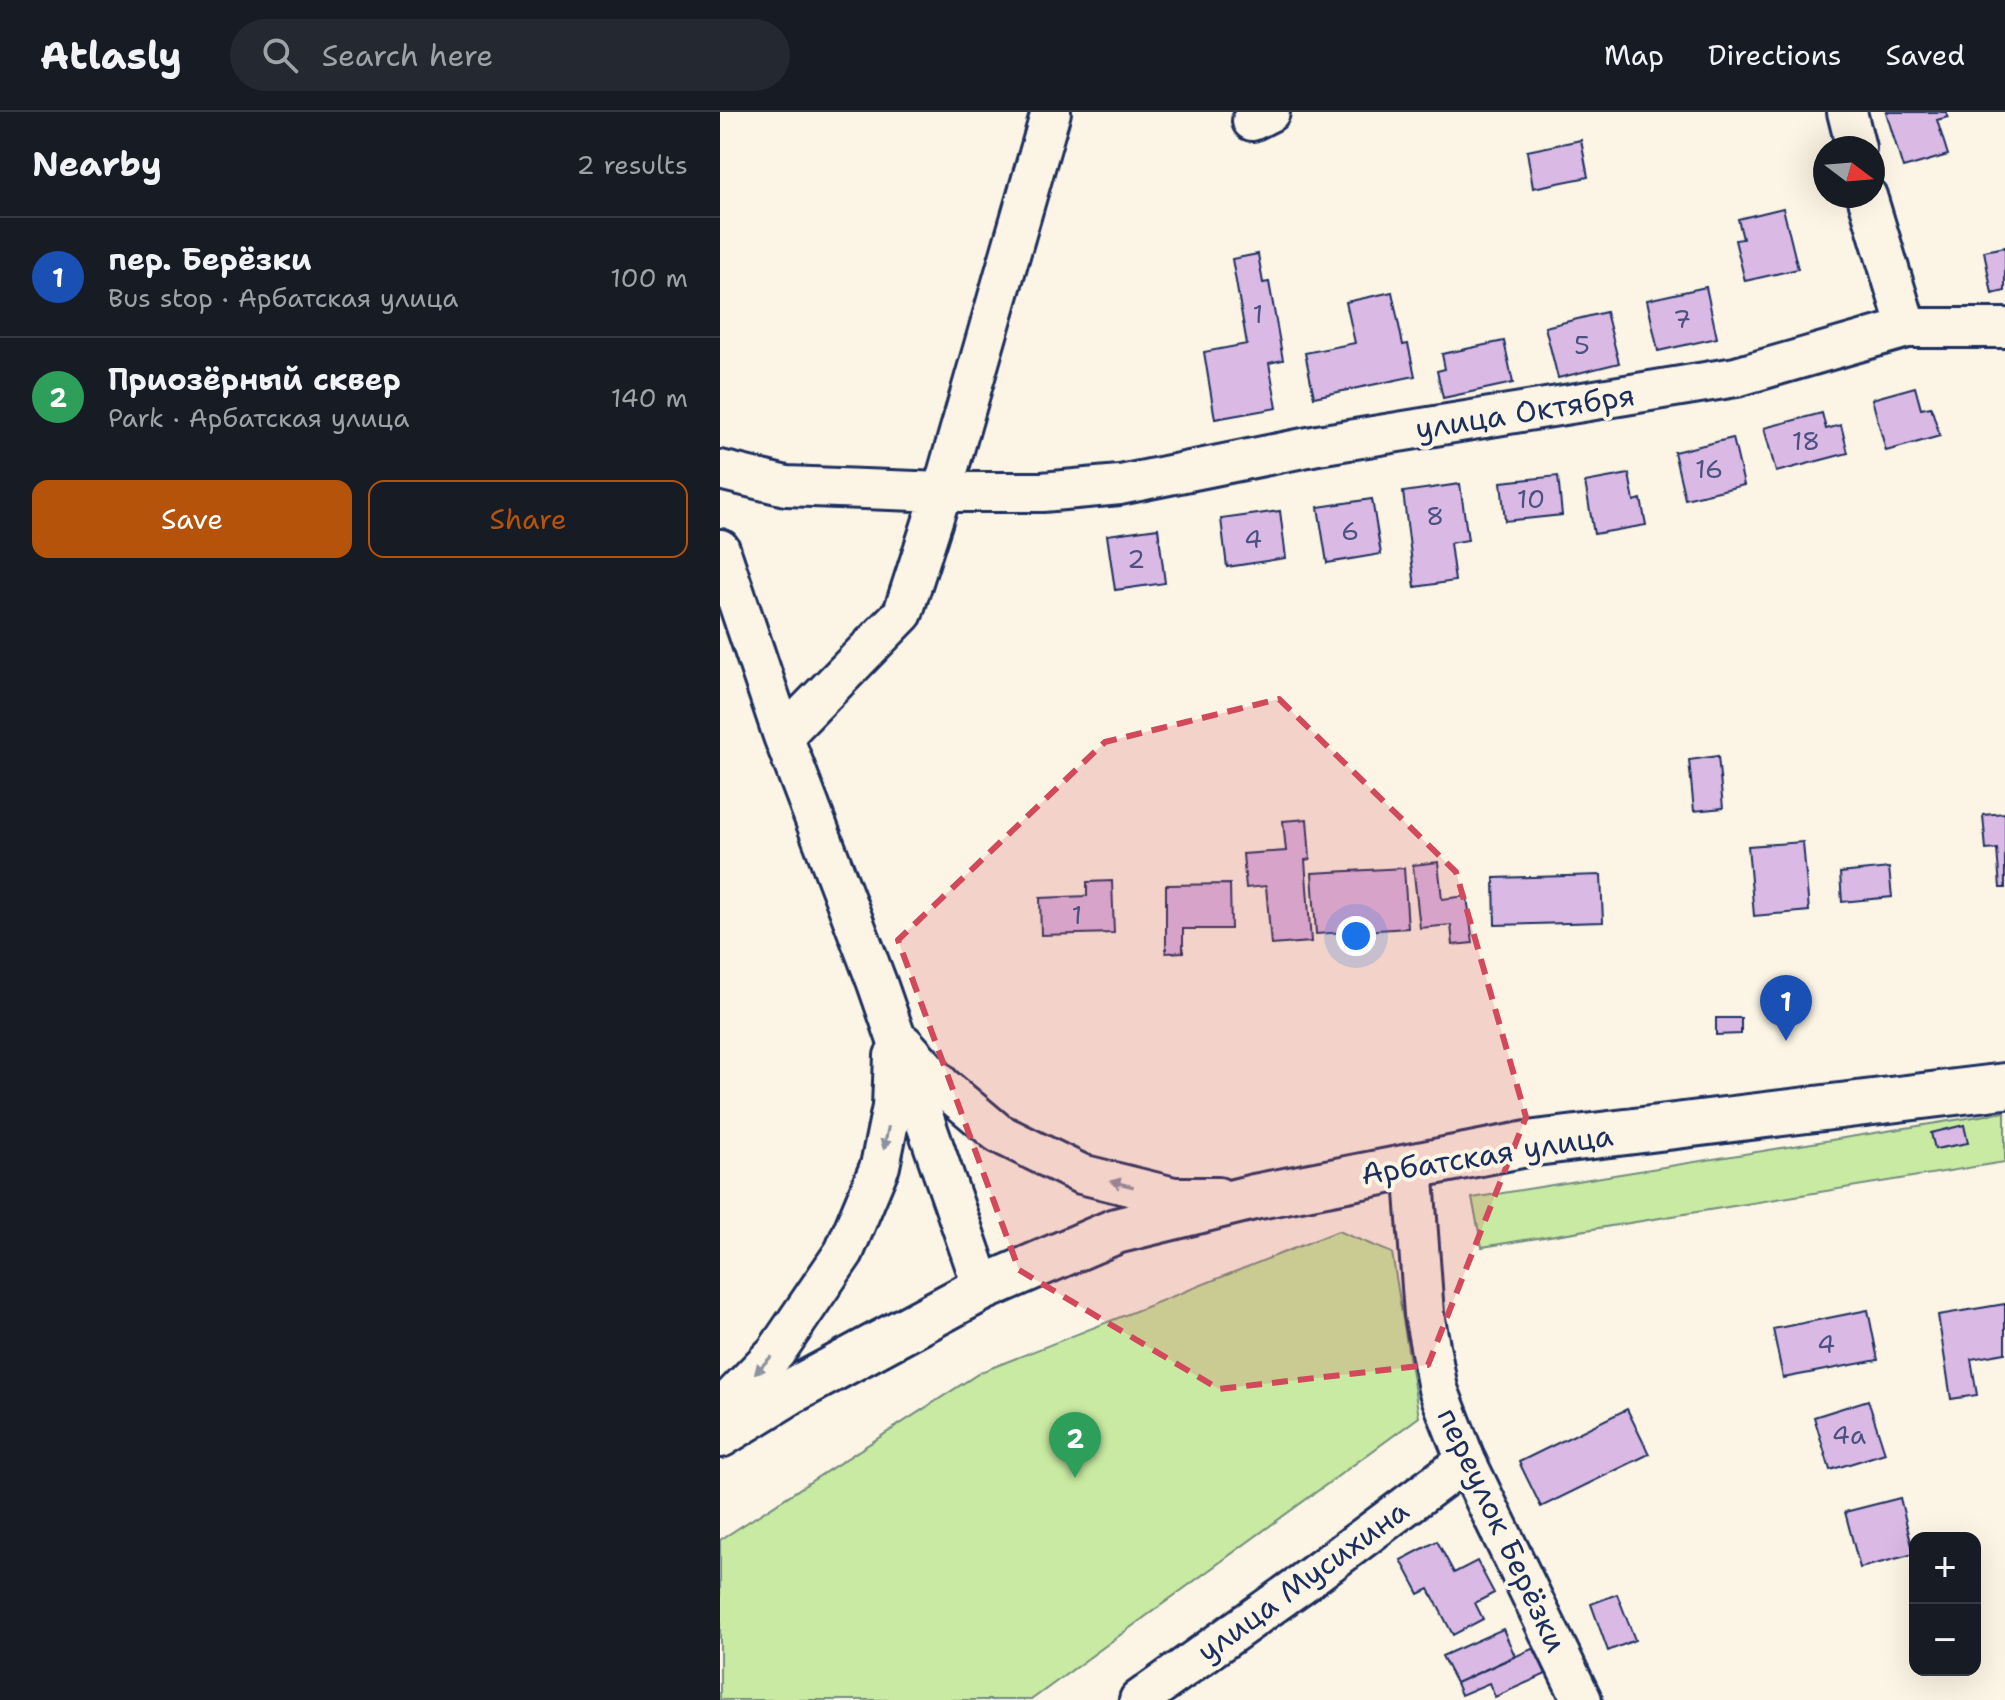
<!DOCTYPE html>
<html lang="en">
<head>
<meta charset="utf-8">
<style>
  :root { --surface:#171b24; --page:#242831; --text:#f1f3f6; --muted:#9ea1a6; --line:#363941; --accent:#b45309 }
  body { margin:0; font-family:"Shantell Sans",sans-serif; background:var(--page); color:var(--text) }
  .controls { position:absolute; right:24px; bottom:24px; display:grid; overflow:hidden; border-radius:16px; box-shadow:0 8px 32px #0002 }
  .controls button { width:72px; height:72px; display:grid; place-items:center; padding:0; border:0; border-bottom:2px solid var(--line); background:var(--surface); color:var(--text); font:40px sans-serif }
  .compass { position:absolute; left:1093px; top:24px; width:72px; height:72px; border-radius:50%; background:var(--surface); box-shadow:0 8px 32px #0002; rotate:106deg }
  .you { position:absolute; left:636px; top:824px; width:28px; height:28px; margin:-20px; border:6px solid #fff; border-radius:50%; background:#1a73e8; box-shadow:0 0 0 12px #1a73e833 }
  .badge { display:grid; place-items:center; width:52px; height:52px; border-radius:50%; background:var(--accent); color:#fff; font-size:26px; font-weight:700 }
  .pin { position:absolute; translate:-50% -66px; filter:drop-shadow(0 2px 4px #0008) }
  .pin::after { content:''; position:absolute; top:42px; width:28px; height:24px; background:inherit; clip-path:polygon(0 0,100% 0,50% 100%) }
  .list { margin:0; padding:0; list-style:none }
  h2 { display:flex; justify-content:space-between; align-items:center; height:104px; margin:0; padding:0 32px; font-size:34px }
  h2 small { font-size:26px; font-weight:400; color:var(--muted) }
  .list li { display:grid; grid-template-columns:52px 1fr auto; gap:24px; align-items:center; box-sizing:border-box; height:120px; padding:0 32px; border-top:2px solid var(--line) }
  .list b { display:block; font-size:30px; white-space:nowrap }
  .list p { margin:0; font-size:26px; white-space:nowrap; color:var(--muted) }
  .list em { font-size:26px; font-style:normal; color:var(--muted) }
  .actions { display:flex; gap:16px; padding:24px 32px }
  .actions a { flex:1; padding:18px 0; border:2px solid var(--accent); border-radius:16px; text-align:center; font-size:28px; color:var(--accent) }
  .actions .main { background:var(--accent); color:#fff }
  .icon { flex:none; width:44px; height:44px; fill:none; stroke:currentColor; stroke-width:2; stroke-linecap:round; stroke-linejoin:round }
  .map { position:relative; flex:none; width:1285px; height:1588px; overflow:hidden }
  header { display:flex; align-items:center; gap:48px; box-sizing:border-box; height:112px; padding:0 40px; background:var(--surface); border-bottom:2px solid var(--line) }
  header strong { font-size:38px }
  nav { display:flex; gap:44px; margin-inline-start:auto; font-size:28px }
  .search { width:560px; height:72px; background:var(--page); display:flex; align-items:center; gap:20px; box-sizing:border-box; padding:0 28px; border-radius:44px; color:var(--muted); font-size:30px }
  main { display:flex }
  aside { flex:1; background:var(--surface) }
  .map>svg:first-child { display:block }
  .green { fill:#c9eaa2; stroke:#728c80; stroke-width:2 }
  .building { fill:#dab9e5; stroke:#1b2f5e; stroke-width:2 }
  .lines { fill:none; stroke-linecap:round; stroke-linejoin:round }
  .minor-casing { stroke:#1b2f5e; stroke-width:44 }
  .major-casing { stroke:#1b2f5e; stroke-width:50 }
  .minor { stroke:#fcf5e5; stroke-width:38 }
  .major { stroke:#fcf5e5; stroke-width:44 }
  .oneway { fill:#8c92a2 }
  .marked { fill:#d1495b; fill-opacity:0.2; stroke:#d1495b; stroke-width:6; stroke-dasharray:16 10; stroke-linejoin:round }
  .labels { text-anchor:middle; stroke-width:8; stroke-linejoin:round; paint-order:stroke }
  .number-label { font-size:26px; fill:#4b5280 }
  .street-label { font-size:30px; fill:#1b2f5e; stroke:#fcf5e5 }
</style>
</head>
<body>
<header>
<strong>Atlasly</strong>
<div class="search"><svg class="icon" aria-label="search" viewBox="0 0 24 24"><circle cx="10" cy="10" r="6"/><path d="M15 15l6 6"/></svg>Search here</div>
<nav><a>Map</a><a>Directions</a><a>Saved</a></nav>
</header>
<main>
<aside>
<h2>Nearby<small>2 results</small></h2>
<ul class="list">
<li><span class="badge" style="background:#1a4fb4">1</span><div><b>пер. Берёзки</b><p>Bus stop · Арбатская улица</p></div><em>100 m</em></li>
<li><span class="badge" style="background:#2e9e5b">2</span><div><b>Приозёрный сквер</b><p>Park · Арбатская улица</p></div><em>140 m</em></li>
</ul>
<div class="actions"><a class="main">Save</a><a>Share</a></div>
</aside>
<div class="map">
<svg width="1285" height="1588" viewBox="0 0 1285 1588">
  <rect width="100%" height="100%" fill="#fcf5e5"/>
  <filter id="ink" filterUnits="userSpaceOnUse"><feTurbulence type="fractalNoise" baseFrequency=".0125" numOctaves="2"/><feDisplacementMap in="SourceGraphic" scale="16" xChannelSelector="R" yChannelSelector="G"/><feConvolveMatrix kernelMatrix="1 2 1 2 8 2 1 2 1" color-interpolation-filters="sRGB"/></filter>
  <g filter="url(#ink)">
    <path class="green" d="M1285,1000v50l-523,85 -10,-49z
      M618,1119l54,22 27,164 -388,283h-311v-160l261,-168z"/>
    <path class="building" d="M1166,0h60l2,5 -11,3 11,35 -45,13z
      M861,28l7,37 -55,11 -6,-37z
      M1063,96l15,61 -53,12 -10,-41 8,-1 -5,-20z
      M1285,135v44l-13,3 -8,-43z
      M538,142l5,29 6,-1 14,78 -14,3 8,45 -62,11 -11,-67 43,-8 -15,-85z
      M986,175l11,51 -59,13 -11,-51z
      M672,180l11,53 5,-1 7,32 -101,21 -9,-44 50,-10 -9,-41z
      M886,200l13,51 -61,15 -13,-51z
      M784,229l9,42 -70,15 -6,-27 8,-2 -3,-15z
      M1195,275l6,22 10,-2 9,29 -54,15 -14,-52z
      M1102,301l4,16 15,-4 7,28 -72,19 -12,-44z
      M1013,326l11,47 -59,14 -11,-47z
      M909,362l5,27 7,-2 5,26 -52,9 -9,-52z
      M838,364l4,39 -57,6 -4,-39z
      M740,372l8,56 -18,3 5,38 -40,6 -12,-95z
      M652,387l9,55 -54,9 -9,-56z
      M560,399l6,47 -59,9 -6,-48z
      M438,416l7,55 -50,7 -8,-55z
      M998,644l5,52 -29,3 -5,-51z
      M1285,701v75h-5l-3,-39 -11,1 -3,-35z
      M587,707l3,40 -5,1 6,82 -40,3 -5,-59 -20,2 -3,-34 43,-3 -3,-30z
      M1083,730l6,69 -55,5 -6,-70z
      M718,750l4,37 25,-3 6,47 -20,2 -2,-20 -31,3 -7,-63z
      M684,756l4,60 -92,6 -4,-61z
      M1169,756l3,29 -50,5 -2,-29z
      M881,763l2,47 -108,3 -1,-47z
      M392,769l2,52 -73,2 -1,-37 47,-2v-14z
      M510,772l1,45h-48v23l-17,1v-68z
      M996,906h25v16l-25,1z
      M1244,1013l4,18 -33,6 -4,-16z
      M1285,1192v49l-34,6 6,36 -26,4 -13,-84z
      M1148,1198l10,50 -95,18 -10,-49z
      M1148,1288l17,53 -55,17 -16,-53z
      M907,1297l22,45 -108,53 -22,-45z
      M1180,1386l14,56 -54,14 -15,-56z
      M717,1429l17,32 23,-12 17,32 -19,10 8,16 -30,16 -24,-46 -10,5 -18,-34z
      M897,1482l18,46 -27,11 -17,-47z
      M783,1517l12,27 -59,27 -14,-27z
      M814,1536l12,26 -51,23 -6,-14 -28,12 -5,-12z"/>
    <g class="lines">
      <defs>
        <path id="minor" d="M1127,0l9,36
          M532,9l18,-9
          M1147,84l40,132
          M0,358l66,16 156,6h100l78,-7 198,-40 418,-68 171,-49h98
          M0,437l63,187 94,247 106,305
          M63,624l120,-123 39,-121 109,-380
          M184,932l38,42 56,47 83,41 93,23h44
          M693,1053l11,149 14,75 28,72 116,239
          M0,1298l56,-58 68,-100 36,-86 12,-59 2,-51
          M419,1588l165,-118 162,-121"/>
        <path id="major" d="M0,1323l70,-43 193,-104 133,-57 138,-34 273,-53 478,-58"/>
      </defs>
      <use href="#minor" class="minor-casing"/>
      <use href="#major" class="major-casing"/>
      <use href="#minor" class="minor"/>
      <use href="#major" class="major"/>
    </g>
    <defs><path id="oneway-solid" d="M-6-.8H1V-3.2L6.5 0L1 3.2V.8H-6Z" transform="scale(2)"/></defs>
    <g class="oneway">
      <use href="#oneway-solid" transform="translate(166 1026) rotate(102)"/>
      <use href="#oneway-solid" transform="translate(402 1072) rotate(-166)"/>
      <use href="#oneway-solid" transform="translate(43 1253) rotate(134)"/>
    </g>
  </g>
  <path class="marked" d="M559,587l177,173 70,245 -98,248 -209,24 -200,-119 -121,-330 207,-198z"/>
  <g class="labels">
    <g class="number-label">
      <text x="538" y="211">1</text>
      <text x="962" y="216">7</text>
      <text x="862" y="242">5</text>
      <text x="1086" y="338">18</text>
      <text x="989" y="366">16</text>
      <text x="811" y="396">10</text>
      <text x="715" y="413">8</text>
      <text x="630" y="428">6</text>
      <text x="533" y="436">4</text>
      <text x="416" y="456">2</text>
      <text x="357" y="812">1</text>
      <text x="1106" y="1241">4</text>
      <text x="1129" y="1332">4а</text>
    </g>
    <g class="street-label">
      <text transform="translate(805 300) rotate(-9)" y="10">улица Октября</text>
      <text transform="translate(767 1043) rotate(-9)" y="10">Арбатская улица</text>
      <text transform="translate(782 1418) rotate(65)" y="10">переулок Берёзки</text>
      <text transform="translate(583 1469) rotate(-36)" y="10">улица Мусихина</text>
    </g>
  </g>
</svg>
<div class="controls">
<button>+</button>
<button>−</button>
</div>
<svg class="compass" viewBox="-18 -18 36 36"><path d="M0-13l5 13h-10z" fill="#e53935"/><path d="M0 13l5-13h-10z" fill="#9ea1a6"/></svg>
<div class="you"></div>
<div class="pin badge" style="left:1066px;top:929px;background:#1a4fb4">1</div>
<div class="pin badge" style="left:355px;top:1366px;background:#2e9e5b">2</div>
</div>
</main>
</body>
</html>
